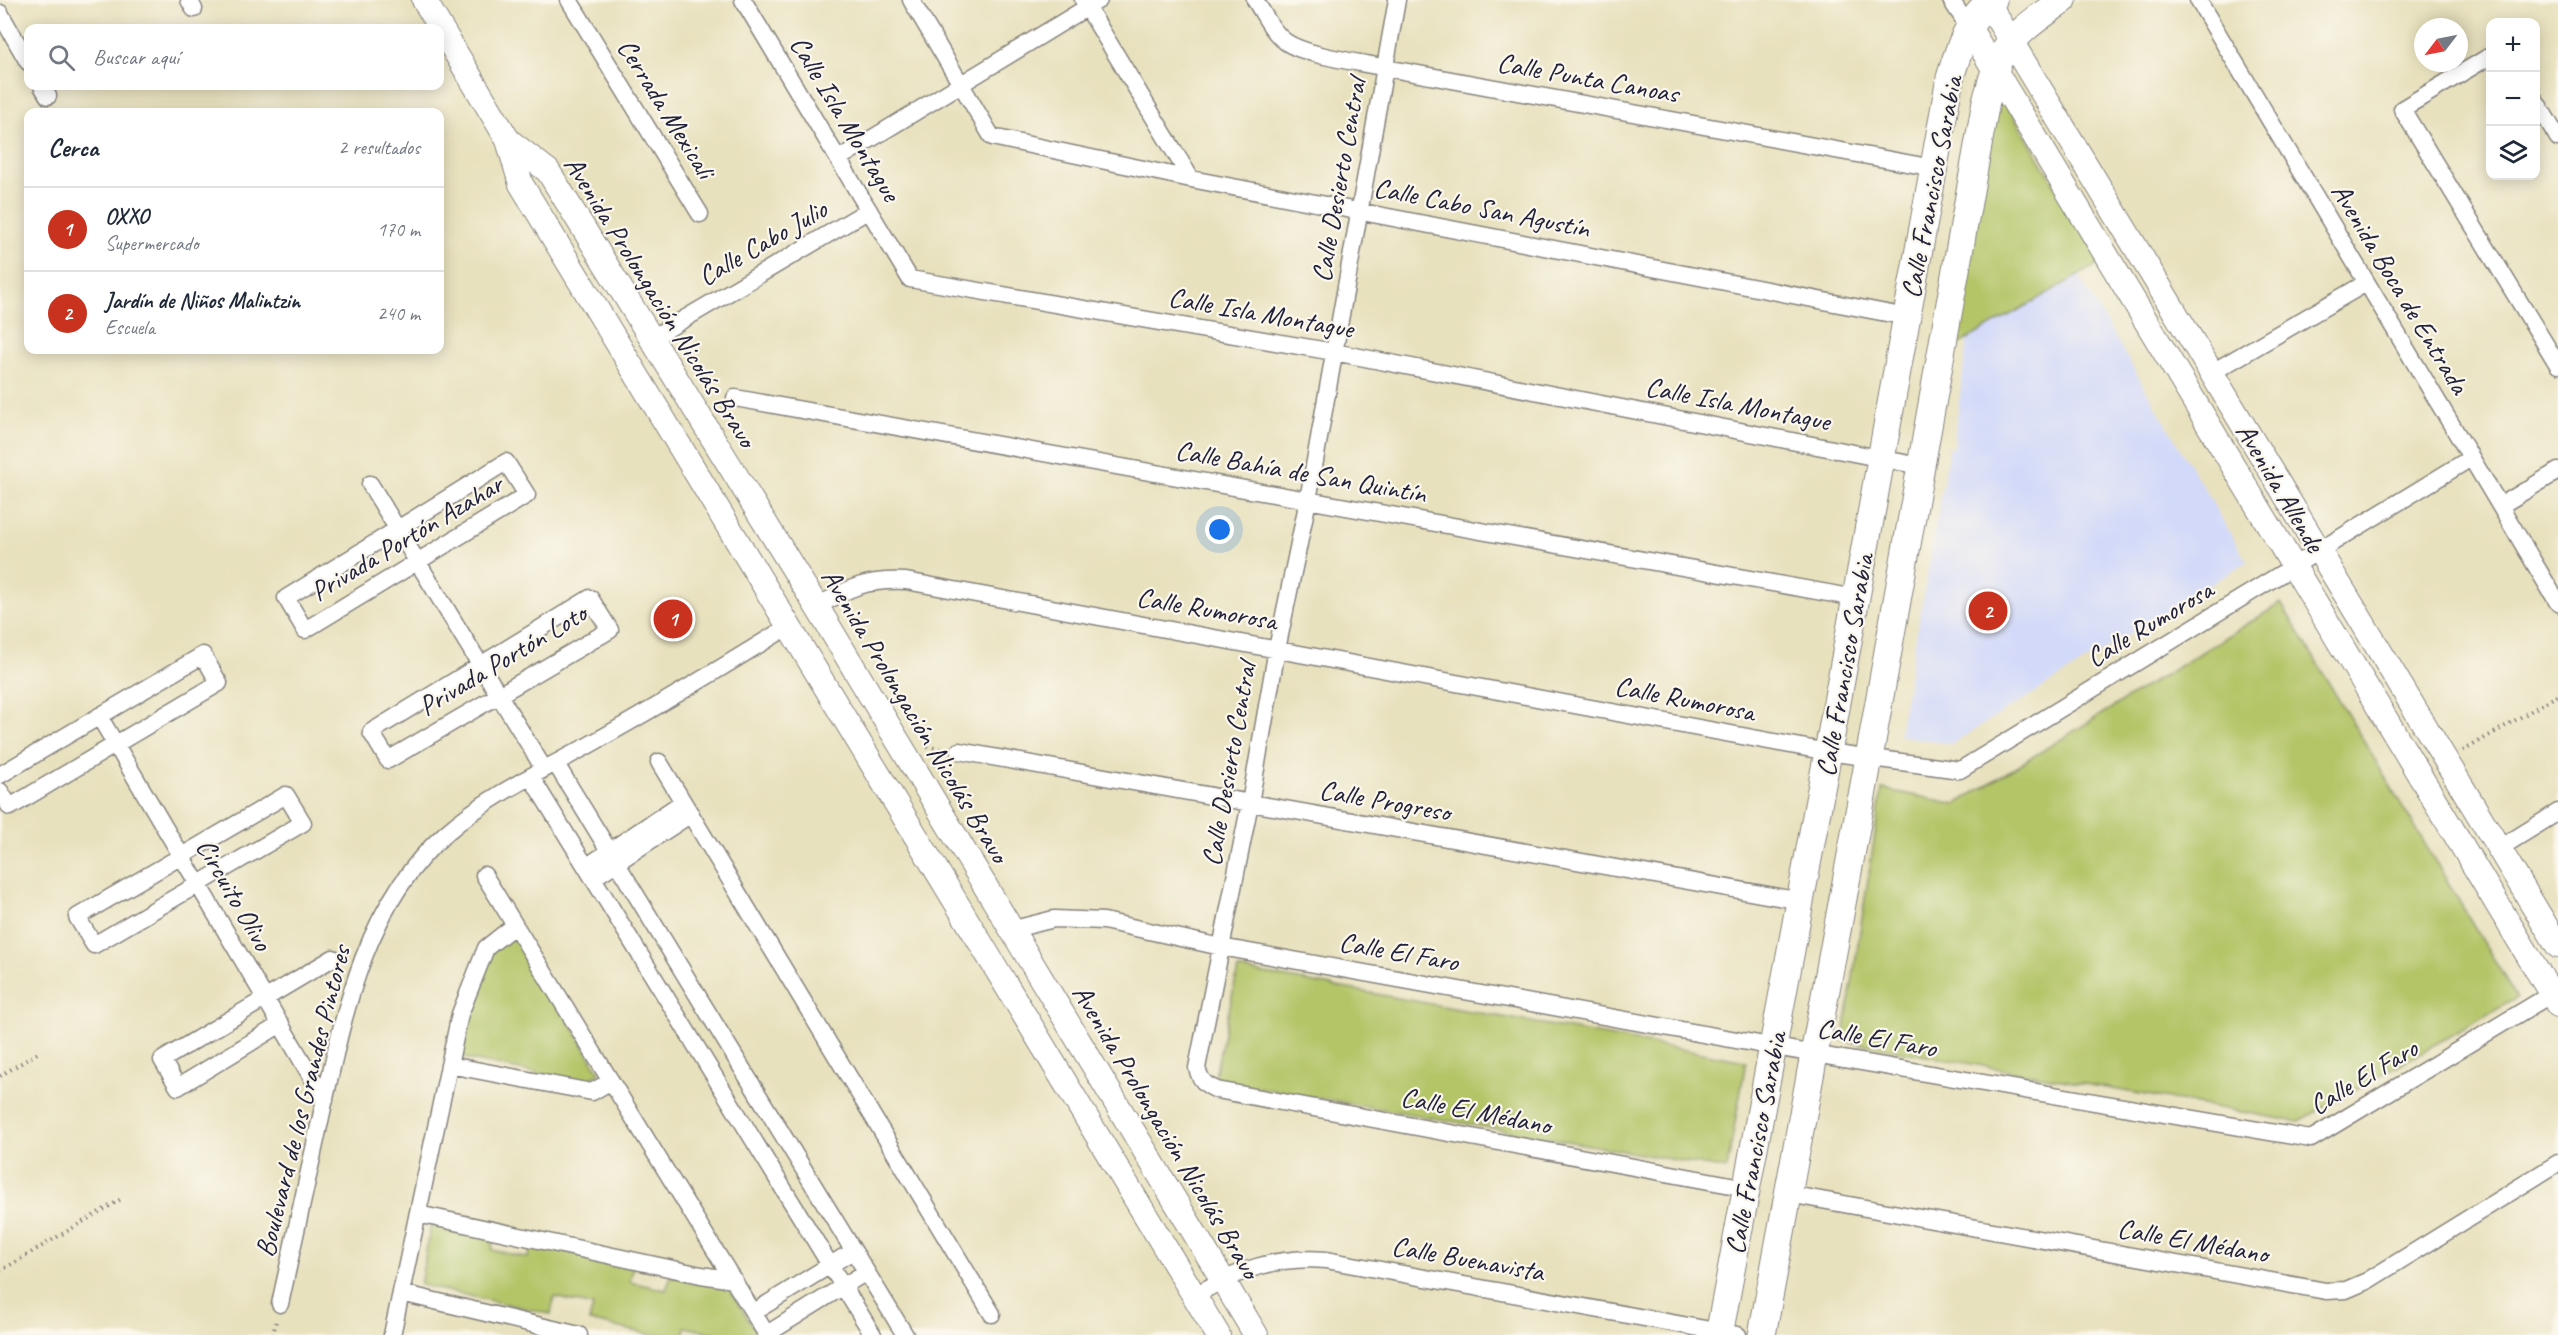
<!DOCTYPE html>
<html lang="es">
<head>
<meta charset="utf-8">
<style>
  :root { --surface:#fff; --page:#f6f6f7; --text:#1f2937; --muted:#747a83; --line:#e0e1e3; --accent:#c8321e }
  body { margin:0; font-family:Caveat,sans-serif; background:var(--page); color:var(--text) }
  .controls { position:absolute; right:18px; top:18px; display:grid; overflow:hidden; border-radius:12px; box-shadow:0 3px 15px #0003 }
  .controls button { width:54px; height:54px; display:grid; place-items:center; padding:0; border:0; border-bottom:2px solid var(--line); background:var(--surface); color:var(--text); font:30px sans-serif }
  .compass { position:absolute; left:2414px; top:18px; width:54px; height:54px; border-radius:50%; background:var(--surface); box-shadow:0 3px 15px #0003; rotate:238deg }
  .you { position:absolute; left:1220px; top:530px; width:21px; height:21px; margin:-15px; border:4px solid #fff; border-radius:50%; background:#1a73e8; box-shadow:0 0 0 9px #1a73e833 }
  .badge { display:grid; place-items:center; width:39px; height:39px; border-radius:50%; background:var(--accent); color:#fff; font-size:20px; font-weight:700 }
  .pin { position:absolute; translate:-50% -50%; border:3px solid #fff; box-shadow:0 2px 6px #0006 }
  .list { margin:0; padding:0; list-style:none }
  h2 { display:flex; justify-content:space-between; align-items:center; height:78px; margin:0; padding:0 24px; font-size:26px }
  h2 small { font-size:20px; font-weight:400; color:var(--muted) }
  .list li { display:grid; grid-template-columns:39px 1fr auto; gap:18px; align-items:center; box-sizing:border-box; height:84px; padding:0 24px; border-top:2px solid var(--line) }
  .list b { display:block; font-size:22px; white-space:nowrap }
  .list p { margin:0; font-size:20px; white-space:nowrap; color:var(--muted) }
  .list em { font-size:20px; font-style:normal; color:var(--muted) }
  .icon { flex:none; width:33px; height:33px; fill:none; stroke:currentColor; stroke-width:2; stroke-linecap:round; stroke-linejoin:round }
  .map { position:relative; flex:none; width:2558px; height:1335px; overflow:hidden }
  .search { position:absolute; background:var(--surface); box-shadow:0 3px 15px #0003; left:24px; top:24px; width:420px; height:66px; display:flex; align-items:center; gap:15px; box-sizing:border-box; padding:0 21px; border-radius:12px; color:var(--muted); font-size:22px }
  .panel { position:absolute; background:var(--surface); box-shadow:0 3px 15px #0003; left:24px; top:108px; width:420px; height:246px; border-radius:12px }
  .map>svg:first-child { display:block }
  .built { fill:#d2d9f9 }
  .green { fill:#b4c567; stroke:#6b7451; stroke-width:1.5 }
  .lines { fill:none; stroke-linecap:round; stroke-linejoin:round }
  .street-casing { stroke:#85827c; stroke-width:19 }
  .secondary-casing { stroke:#85827c; stroke-width:26 }
  .primary-casing { stroke:#85827c; stroke-width:29 }
  .path { stroke:#85827c; stroke-width:4; stroke-dasharray:1.5 4.5; stroke-linecap:butt }
  .street { stroke:#fff; stroke-width:16 }
  .secondary { stroke:#fff; stroke-width:24 }
  .primary { stroke:#fff; stroke-width:27 }
  .labels { text-anchor:middle; stroke-width:4.5; stroke-linejoin:round; paint-order:stroke }
  .street-label { font-size:28px; fill:#22223b; stroke:#fbf7ec }
</style>
</head>
<body>
<div class="map">
<svg width="2558" height="1335" viewBox="0 0 2558 1335">
  <rect width="100%" height="100%" fill="#fbf7ec"/>
  <filter id="ink" filterUnits="userSpaceOnUse"><feTurbulence type="fractalNoise" baseFrequency=".0167" numOctaves="2"/><feDisplacementMap in="SourceGraphic" scale="12" xChannelSelector="R" yChannelSelector="G"/><feConvolveMatrix kernelMatrix="1 2 1 2 8 2 1 2 1" color-interpolation-filters="sRGB"/></filter>
  <filter id="wash" filterUnits="userSpaceOnUse"><feTurbulence type="fractalNoise" baseFrequency=".008" numOctaves="4" result="noise"/><feDisplacementMap in="SourceGraphic" scale="24" xChannelSelector="R" yChannelSelector="G"/><feGaussianBlur stdDeviation="1.35" result="paint"/><feColorMatrix in="noise" values="0 0 0 0 0 0 0 0 0 0 0 0 0 0 0 0 0 1.4 0 .05"/><feComposite in="paint" operator="in"/></filter>
  <g filter="url(#wash)">
    <rect width="100%" height="100%" fill="#e8e1be"/>
    <path class="built" d="M2079,276l168,286 -296,182 -52,-9 50,-286 7,-5 -2,-3 13,-101z"/>
    <path class="green" d="M1995,85l107,177 -148,85z
      M2281,603l236,395 -219,124 -455,-81 39,-252 74,15z
      M516,933l84,140 -16,10 -122,-25 4,-42 23,-65z
      M1238,969l508,92 -19,108 -513,-89z
      M432,1220l62,15 -2,15 36,8 3,-14 102,23 -3,15 36,8 5,-15 57,12 30,48h-35l-38,-8 -1,8h-32l-63,-14 4,-15 -39,-9 -3,17 -131,-29z"/>
  </g>
  <g filter="url(#ink)">
    <g class="lines">
      <defs>
        <path id="street" d="M189,0l5,9
          M569,0l131,214
          M743,0l167,279 424,73 586,114
          M911,0l81,137 199,42 716,138
          M1083,0l108,179
          M1255,0c9,14 17,32 31,42 20,14 74,20 100,26l548,100
          M1397,0l-89,500 -31,149 -27,154 -53,265c3,12 8,17 20,22l530,98
          M1951,0l19,29
          M2198,0l360,603
          M0,13l28,49
          M2490,56l-88,53 156,256
          M42,86l6,10
          M2536,101l22,37
          M838,159l261,-159
          M652,338l217,-128
          M2211,373l155,-90
          M735,398l1121,200
          M506,462l21,33 -222,135 -19,-32z
          M370,484l174,285
          M2500,506l58,-35
          M590,598l20,32 -222,130 -17,-28z
          M817,607c32,-20 51,-28 89,-26l922,171 132,18 511,-312
          M99,716l226,384
          M959,751l842,150
          M659,762l333,552
          M556,764l349,571
          M0,775l203,-120 16,28 -209,124 -10,-16
          M531,777l342,558
          M286,795l17,28 -209,122 -17,-28z
          M2500,848l58,-36
          M586,867l97,-65
          M484,875l283,460
          M593,878l98,-64
          M1010,930l44,-11 50,2 117,26 593,107 497,85 247,-149
          M281,1024l-103,63 -16,-27 171,-102
          M449,1065l143,27 19,-11
          M1788,1194l538,97 20,-1 21,-9 191,-118
          M418,1214l283,61 33,5
          M401,1293l178,42
          M1194,1296c44,-26 81,-40 132,-36l412,75
          M280,1304c13,-60 26,-119 39,-178 23,-104 43,-219 127,-293 42,-37 94,-61 143,-88 68,-38 134,-78 200,-119
          M754,1312l99,-61
          M767,1334l99,-62
          M392,1335l68,-321 26,-66 29,-23"/>
        <path id="secondary" d="M424,0l84,140 13,44 697,1151
          M1988,3l570,943
          M1970,29l588,976
          M508,140l40,31 269,436 439,728"/>
        <path id="primary" d="M1719,1335l109,-583 122,-674c8,-27 19,-62 43,-78
          M1762,1335l107,-577 117,-657c5,-14 8,-33 15,-45 14,-24 40,-40 62,-56"/>
      </defs>
      <use href="#street" class="street-casing"/>
      <use href="#secondary" class="secondary-casing"/>
      <use href="#primary" class="primary-casing"/>
      <path class="path" d="M927,747l16,2
        M2463,751l95,-56
        M0,1076l41,-25
        M0,1271l123,-73
        M273,1335l3,-14"/>
      <use href="#street" class="street"/>
      <use href="#secondary" class="secondary"/>
      <use href="#primary" class="primary"/>
    </g>
  </g>
  <g class="labels">
    <g class="street-label">
      <text transform="translate(1588 77) rotate(10)" y="10">Calle Punta Canoas</text>
      <text transform="translate(667 108) rotate(58)" y="10">Cerrada Mexicali</text>
      <text transform="translate(846 118) rotate(59)" y="10">Calle Isla Montague</text>
      <text transform="translate(1338 180) rotate(-80)" y="10">Calle Desierto Central</text>
      <text transform="translate(1931 187) rotate(-79)" y="10">Calle Francisco Sarabia</text>
      <text transform="translate(1482 207) rotate(11)" y="10">Calle Cabo San Agustín</text>
      <text transform="translate(762 242) rotate(-30)" y="10">Calle Cabo Julio</text>
      <text transform="translate(2401 288) rotate(59)" y="10">Avenida Boca de Entrada</text>
      <text transform="translate(661 301) rotate(58)" y="10">Avenida Prolongación Nicolás Bravo</text>
      <text transform="translate(1261 312) rotate(10)" y="10">Calle Isla Montague</text>
      <text transform="translate(1738 403) rotate(11)" y="10">Calle Isla Montague</text>
      <text transform="translate(1301 471) rotate(10)" y="10">Calle Bahía de San Quintín</text>
      <text transform="translate(2281 487) rotate(59)" y="10">Avenida Allende</text>
      <text transform="translate(406 537) rotate(-31)" y="10">Privada Portón Azahar</text>
      <text transform="translate(1207 608) rotate(10)" y="10">Calle Rumorosa</text>
      <text transform="translate(2149 623) rotate(-31)" y="10">Calle Rumorosa</text>
      <text transform="translate(502 659) rotate(-31)" y="10">Privada Portón Loto</text>
      <text transform="translate(1844 665) rotate(-80)" y="10">Calle Francisco Sarabia</text>
      <text transform="translate(1685 698) rotate(11)" y="10">Calle Rumorosa</text>
      <text transform="translate(916 715) rotate(59)" y="10">Avenida Prolongación Nicolás Bravo</text>
      <text transform="translate(1228 764) rotate(-80)" y="10">Calle Desierto Central</text>
      <text transform="translate(1385 800) rotate(10)" y="10">Calle Progreso</text>
      <text transform="translate(235 894) rotate(60)" y="10">Circuito Olivo</text>
      <text transform="translate(1399 951) rotate(10)" y="10">Calle El Faro</text>
      <text transform="translate(1877 1037) rotate(10)" y="10">Calle El Faro</text>
      <text transform="translate(2363 1076) rotate(-31)" y="10">Calle El Faro</text>
      <text transform="translate(302 1101) rotate(-76)" y="10">Boulevard de los Grandes Pintores</text>
      <text transform="translate(1476 1110) rotate(11)" y="10">Calle El Médano</text>
      <text transform="translate(1167 1131) rotate(59)" y="10">Avenida Prolongación Nicolás Bravo</text>
      <text transform="translate(1755 1143) rotate(-79)" y="10">Calle Francisco Sarabia</text>
      <text transform="translate(2193 1240) rotate(10)" y="10">Calle El Médano</text>
      <text transform="translate(1468 1258) rotate(10)" y="10">Calle Buenavista</text>
    </g>
  </g>
</svg>
<div class="controls">
<button>+</button>
<button>−</button>
<button><svg class="icon" aria-label="layers" viewBox="0 0 24 24"><path d="M12 4l9 5-9 5-9-5zM3 14l9 5 9-5"/></svg></button>
</div>
<svg class="compass" viewBox="-18 -18 36 36"><path d="M0-13l5 13h-10z" fill="#e53935"/><path d="M0 13l5-13h-10z" fill="#747a83"/></svg>
<div class="you"></div>
<div class="pin badge" style="left:673px;top:619px">1</div>
<div class="pin badge" style="left:1988px;top:611px">2</div>
<div class="search"><svg class="icon" aria-label="search" viewBox="0 0 24 24"><circle cx="10" cy="10" r="6"/><path d="M15 15l6 6"/></svg>Buscar aquí</div>
<section class="panel">
<h2>Cerca<small>2 resultados</small></h2>
<ul class="list">
<li><span class="badge">1</span><div><b>OXXO</b><p>Supermercado</p></div><em>170 m</em></li>
<li><span class="badge">2</span><div><b>Jardín de Niños Malintzin</b><p>Escuela</p></div><em>240 m</em></li>
</ul>
</section>
</div>
</body>
</html>
